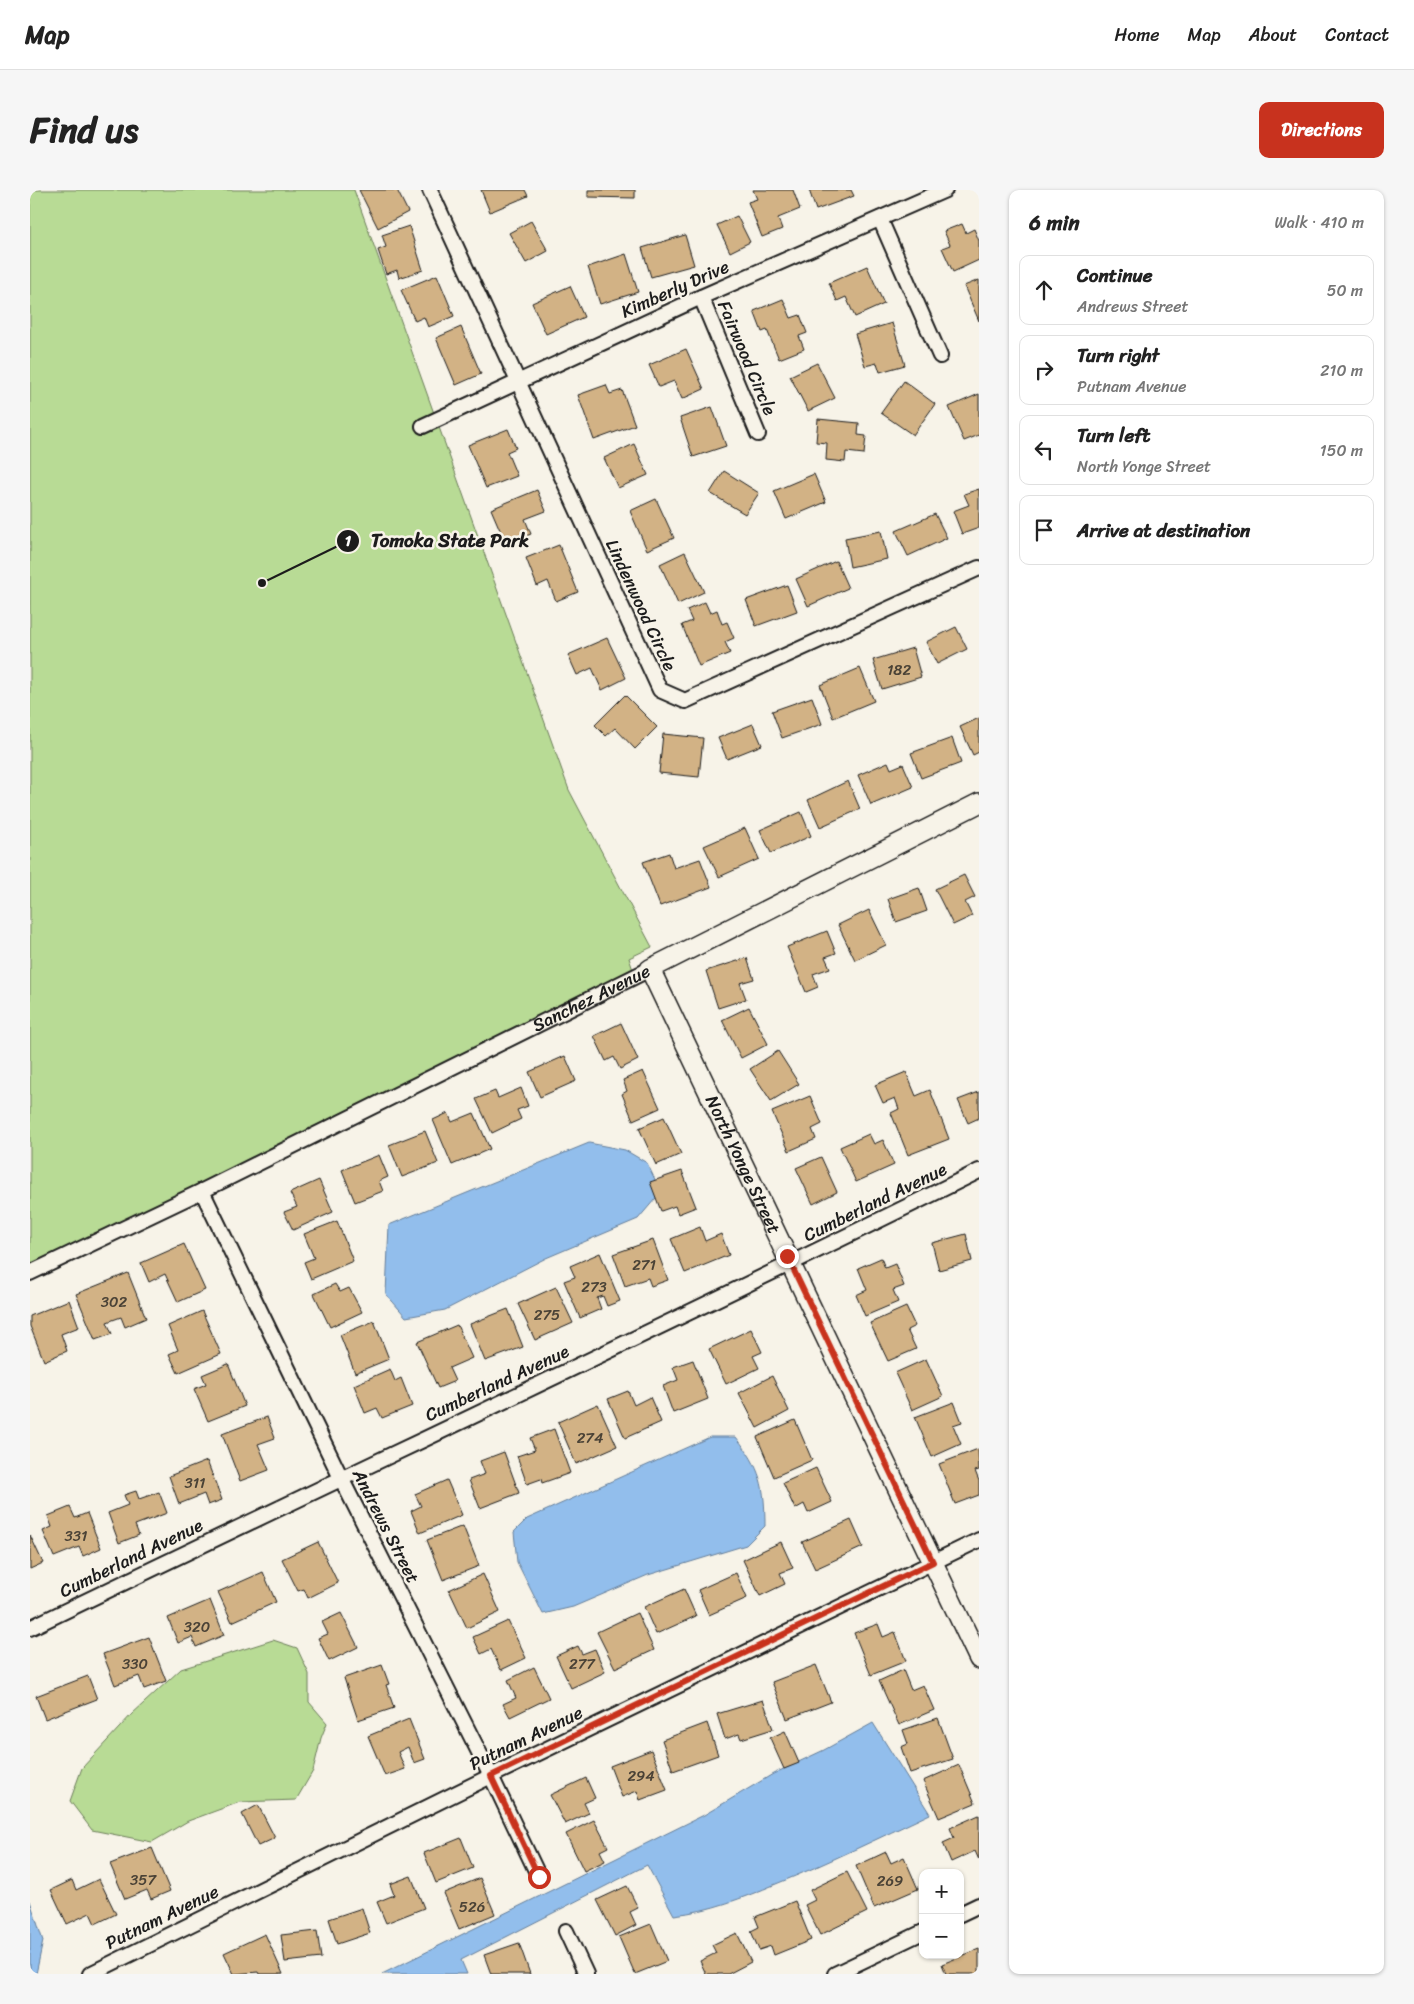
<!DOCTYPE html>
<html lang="en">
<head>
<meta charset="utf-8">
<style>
  :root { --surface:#fff; --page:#f6f6f6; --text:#222; --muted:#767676; --line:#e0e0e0; --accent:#c8321e }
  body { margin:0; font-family:Sriracha,sans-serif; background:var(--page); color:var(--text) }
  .controls { position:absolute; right:15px; bottom:15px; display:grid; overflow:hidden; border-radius:10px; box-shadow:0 1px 4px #0004 }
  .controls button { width:45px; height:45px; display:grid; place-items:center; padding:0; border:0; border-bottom:1px solid var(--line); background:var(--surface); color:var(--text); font:25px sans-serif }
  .stop { position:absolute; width:15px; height:15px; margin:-11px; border:4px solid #c8321e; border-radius:50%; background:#fff }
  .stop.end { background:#c8321e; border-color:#fff; box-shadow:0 1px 5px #0008 }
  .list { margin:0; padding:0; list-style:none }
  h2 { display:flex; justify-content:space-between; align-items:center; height:65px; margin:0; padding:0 20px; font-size:21px }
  h2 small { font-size:16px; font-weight:400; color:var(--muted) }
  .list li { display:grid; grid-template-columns:32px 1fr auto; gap:15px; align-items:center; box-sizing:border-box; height:70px; margin:0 10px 10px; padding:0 10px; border:1px solid var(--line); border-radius:10px }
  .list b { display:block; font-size:19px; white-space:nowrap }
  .list p { margin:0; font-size:16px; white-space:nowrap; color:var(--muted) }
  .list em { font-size:16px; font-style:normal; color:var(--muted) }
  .icon { flex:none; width:28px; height:28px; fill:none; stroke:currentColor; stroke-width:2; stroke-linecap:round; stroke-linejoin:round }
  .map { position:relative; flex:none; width:949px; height:1784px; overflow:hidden; border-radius:10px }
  header { display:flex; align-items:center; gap:30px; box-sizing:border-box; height:70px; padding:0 25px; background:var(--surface); border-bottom:1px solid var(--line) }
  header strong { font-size:24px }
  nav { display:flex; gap:28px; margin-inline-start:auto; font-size:18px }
  .intro { display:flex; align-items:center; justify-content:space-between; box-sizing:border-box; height:120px; padding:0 30px }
  h1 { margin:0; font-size:35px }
  .button { padding:12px 22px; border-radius:10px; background:var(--accent); color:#fff; font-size:18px; font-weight:700 }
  main { display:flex; gap:30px; padding:0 30px }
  aside { flex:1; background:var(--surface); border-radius:10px; box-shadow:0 1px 4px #0004 }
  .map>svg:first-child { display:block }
  .green { fill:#b8db95; stroke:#6a7c58 }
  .water { fill:#92beec; stroke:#637d99 }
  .building { fill:#d2b285; stroke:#1c1c1c }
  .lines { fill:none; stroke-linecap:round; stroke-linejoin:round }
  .street-casing { stroke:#1c1c1c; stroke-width:18 }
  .secondary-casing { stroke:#1c1c1c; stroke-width:22 }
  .street { stroke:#f7f3e8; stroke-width:14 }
  .secondary { stroke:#f7f3e8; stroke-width:19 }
  .route { stroke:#c8321e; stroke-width:6 }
  .labels { text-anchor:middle; stroke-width:5; stroke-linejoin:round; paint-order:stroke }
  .number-label { font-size:15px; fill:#4a4236 }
  .street-label { font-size:18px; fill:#1c1c1c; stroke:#f7f3e8 }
  .leader { fill:none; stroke:#1c1c1c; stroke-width:2 }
  .callout-dot { fill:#1c1c1c; stroke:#f7f3e8; stroke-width:2 }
  .mark-label { font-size:15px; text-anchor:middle; font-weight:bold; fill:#fff }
  .callout-label { font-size:19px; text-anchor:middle; font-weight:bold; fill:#1c1c1c; stroke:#f7f3e8; stroke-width:5; stroke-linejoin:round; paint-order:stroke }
</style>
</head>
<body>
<header>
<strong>Map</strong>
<nav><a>Home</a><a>Map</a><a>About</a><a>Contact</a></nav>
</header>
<div class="intro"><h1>Find us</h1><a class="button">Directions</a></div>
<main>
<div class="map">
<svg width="949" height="1784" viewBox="0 0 949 1784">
  <rect width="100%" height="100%" fill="#f7f3e8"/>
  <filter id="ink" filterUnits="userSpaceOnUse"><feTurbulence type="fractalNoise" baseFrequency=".02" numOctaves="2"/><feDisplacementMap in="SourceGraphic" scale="10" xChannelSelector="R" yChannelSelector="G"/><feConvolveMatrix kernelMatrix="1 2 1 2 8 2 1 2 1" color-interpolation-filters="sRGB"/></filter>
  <g filter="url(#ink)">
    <path class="green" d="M0,0h324l215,600 83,157 -23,11 6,18 -605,301z
      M243,1450l24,8 12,26v28l18,21 -6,15 -8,33 -17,29 -56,2 -52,19 -36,21 -60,-12 -22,-29 12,-33 50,-54 49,-45z"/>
    <path class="water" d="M559,953l36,7 22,13 14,29 -23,27 -92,39 -101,52 -39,7 -20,-23 3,-69z
      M680,1247h26c25,31 29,50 29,89l-19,19 -98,30 -75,32 -30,7 -26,-52 -3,-30 13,-13z
      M843,1533l57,91c-51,24 -102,49 -154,70 -33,14 -66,27 -102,31l-27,-50 -186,95 6,14h-85l322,-159 69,-41 51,-24z
      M0,1711l13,40 -7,33h-6z"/>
    <path class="building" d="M329,0h38l11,22 -30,16z
      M451,0h44l3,6 -38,16z
      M558,0h47v8l-47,-1z
      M723,0h40l7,19 -22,9 4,11 -20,8 -14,-35 9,-3z
      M779,0h42l3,6 -38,14z
      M707,26l13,26 -20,10 -13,-27z
      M501,31l17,30 -22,12 -17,-30z
      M932,34l4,9 8,-4 5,12v19l-26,12 -11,-24 8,-3 -6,-14z
      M379,36l14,44 -24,8 -2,-8 -11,4 -8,-24 8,-3 -4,-12z
      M655,45l9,30 -43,12 -9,-29z
      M596,64l12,38 -38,12 -12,-37z
      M837,76l17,38 -29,13 -9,-20 -9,4 -8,-18z
      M407,85l17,41 -26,11 -4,-10 -9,4 -14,-31z
      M949,90v41l-15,-35z
      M540,96l14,31 -38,17 -14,-31z
      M753,109l8,19 9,-3 7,18 -8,3 5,13 -25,10 -12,-29 -5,2 -8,-21z
      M862,133l13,42 -25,7 -3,-9 -12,3 -10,-32z
      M431,137l20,47 -25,11 -20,-47z
      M656,159l18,40 -22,10 -8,-18 -15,6 -10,-22z
      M787,173l18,35 -27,13 -18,-35z
      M874,191l31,23 -22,31 -32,-22z
      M576,195l4,9 12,-4 13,35 -41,15 -16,-45z
      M949,204v41l-15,6 -15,-34z
      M682,217l14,39 -33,11 -13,-39z
      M788,229l41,4 -1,12 8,1 -2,18 -18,-2 -1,10 -19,-2 1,-17 -11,-1z
      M478,239l8,19 -9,4 10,24 -31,12 -18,-43z
      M604,254l14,31 -30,13 -14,-30z
      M694,281l35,22 -14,21 -35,-21z
      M784,284l12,28 -40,17 -12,-28z
      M949,299v39l-17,6 -9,-23 16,-6 -5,-11z
      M507,300l9,21 -21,8 6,15 -25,10 -15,-35z
      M626,309l18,39 -27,12 -17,-39z
      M905,324l12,24 -39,18 -12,-25z
      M851,341l6,28 -37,8 -5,-29z
      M529,355l19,47 -22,9 -8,-20 -11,5 -11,-28z
      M655,362l19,40 -26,12 -18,-40z
      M806,371l12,27 -40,18 -12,-27z
      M757,395l10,26 -41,15 -10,-26z
      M675,412l5,11 7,-3 5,14 5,-2 7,16 -9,4 5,11 -31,13 -17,-41 10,-4 -5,-11z
      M926,437l11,22 -30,15 -11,-22z
      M577,448l19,40 -24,12 -10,-22 -15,7 -9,-20z
      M883,458l8,29 -39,12 -9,-29z
      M830,478l14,33 -41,17 -13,-33z
      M595,505l32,32 -22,22 -20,-21 -9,8 -11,-11z
      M782,507l10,27 -40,14 -10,-27z
      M949,528v34l-6,3 -13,-28z
      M723,534l9,21 -35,14 -9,-21z
      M633,544l40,4 -4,39 -40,-4z
      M922,548l9,25 -40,15 -10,-25z
      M858,572l3,7 12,-5 10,23 -42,18 -13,-30z
      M818,591l12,28 -40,18 -12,-27z
      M771,622l10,24 -40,17 -11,-23z
      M715,638l14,31 -40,18 -15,-31z
      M639,663l5,15 26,-9 11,28 -51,19 -17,-44z
      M934,685l11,22 -10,5 7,14 -19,9 -18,-36z
      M889,698l8,23 -31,11 -8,-23z
      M839,720l17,35 -31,15 -17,-35z
      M797,741l9,22 -11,4 5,11 -17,6 5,13 -12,5 -19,-45z
      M717,768l7,21 -14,4 6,16 -28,9 -12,-37z
      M719,817l19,37 -27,14 -19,-38z
      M591,833l17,37 -18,9 -6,-12 -8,4 -12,-25z
      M748,861l21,33 -28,17 -21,-32z
      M535,866l11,25 -36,16 -11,-25z
      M613,881l17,37 -27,12 -11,-26 5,-3 -4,-11z
      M876,882l10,24 14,-6 19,49 -41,16 -17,-42 8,-4 -4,-11 -12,5 -8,-18z
      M491,898l7,18 -11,4 4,9 -29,14 -16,-34 19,-8 3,7z
      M949,902v26l-11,5 -10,-23z
      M780,906l12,28 -10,5 4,10 -27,12 -17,-39z
      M418,923l4,9 22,-9 16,36 -38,16 -19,-45z
      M634,927l17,37 -25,11 -17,-37z
      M395,941l13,32 -36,14 -13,-32z
      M839,944l5,10 9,-4 11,25 -38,17 -16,-35z
      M349,965l9,22 -9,4 4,10 -28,11 -13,-32z
      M791,967l16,35 -24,12 -17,-36z
      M652,981l14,36 -18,7 -3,-8 -14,5 -11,-29z
      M289,990l14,32 -40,18 -9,-18 13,-5 -7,-14z
      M307,1031l16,40 -42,18 -7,-17 10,-4 -10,-24z
      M670,1037l5,14 16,-7 8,21 -44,18 -14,-34z
      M936,1044l6,27 -33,9 -7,-27z
      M623,1050l15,40 -17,6 -3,-8 -23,8 -12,-32z
      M154,1054l21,46 -27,12 -13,-28 -16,8 -8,-19z
      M570,1063l20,48 -13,5 -4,-10 -6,2 4,11 -21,9 -16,-37 11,-4 -5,-11z
      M851,1068l4,10 10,-4 9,22 -11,4 5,12 -33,14 -9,-21 11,-5 -9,-22z
      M98,1083l18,45 -21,9 -4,-10 -14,5 5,12 -17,6 -19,-46z
      M305,1094l5,8 9,-4 13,24 -32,15 -16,-33z
      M526,1097l17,36 -38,17 -17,-36z
      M39,1110l10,27 -18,7 6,17 -23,10 -14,-35v-10z
      M876,1117l9,19 -8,4 9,19 -28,12 -18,-38z
      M478,1119l15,38 -38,14 -15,-37z
      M172,1121l19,43 -43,19 -9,-19 9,-4 -10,-24z
      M344,1131l15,38 -34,14 -15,-38z
      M427,1135l15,33 -23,10 6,13 -17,7 -21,-46z
      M721,1139l11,23 -9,4 6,12 -33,16 -17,-35z
      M896,1169l17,37 -31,14 -17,-37z
      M663,1170l15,39 -35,14 -10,-27 15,-6 -5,-13z
      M198,1174l17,42 -37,15 -14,-32 12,-5 -4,-9z
      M360,1179l5,12 6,-3 11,28 -30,12 -5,-10 -12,5 -11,-28z
      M742,1186l17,35 -32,17 -18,-35z
      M598,1201l6,14 16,-8 11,25 -36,16 -17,-39z
      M924,1212l8,20 -9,3 8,19 -29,13 -17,-40z
      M568,1214l19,42 -41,18 -18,-42z
      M237,1227l8,21 -17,6 11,26 -29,11 -18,-47z
      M765,1230l17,40 -38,17 -17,-40z
      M524,1239l16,44 -28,10 -1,-4 -14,5 -10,-28 18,-6 -5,-12z
      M948,1259l1,21 -4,1 4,10v14l-24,9 -16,-40z
      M474,1262l15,41 -39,15 -11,-28 16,-6 -5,-13z
      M177,1271l15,39 -14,5 -4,-11 -25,10 -10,-28z
      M786,1278l16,34 -24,11 -4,-9 -9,5 -12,-26z
      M417,1290l15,35 -42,18 -9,-22 10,-5 -6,-12z
      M106,1301l3,8 20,-7 8,21 -32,12 4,10 -20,8 -11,-30 20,-8 -4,-10z
      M40,1317l5,11 12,-5 14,35 -18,8 -4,-9 -25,10 -11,-26 9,-4 -4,-11z
      M821,1330l12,27 -48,22 -13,-27z
      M433,1336l16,40 -36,14 -16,-40z
      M0,1345l13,28 -13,6z
      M288,1352l20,41 -30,15 -4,-9 -6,2 -16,-32z
      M751,1352l12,26 -13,5 5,11 -25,12 -17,-36z
      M233,1382l13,30 -44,20 -14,-30z
      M706,1383l11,25 -38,17 -11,-25z
      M453,1384l17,38 -33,16 -18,-38z
      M654,1399l12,27 -40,18 -12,-27z
      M180,1410l14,35 -28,12 -4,-10 -14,6 -10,-25z
      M311,1423l17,34 -29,14 -11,-23 10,-4 -6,-12z
      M607,1423l17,37 -39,18 -18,-36z
      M478,1431l18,37 -25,12 -10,-21 -10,5 -8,-17z
      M848,1434l5,13 12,-5 11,29 -35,14 -17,-42z
      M119,1447l17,44 -22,8 -5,-13 -24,9 -12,-31z
      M548,1456l4,8 13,-5 10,23 -34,16 -15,-32z
      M352,1475l7,19 -3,1 8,23 -36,12 -14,-42z
      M786,1475l15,37 -44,17 -15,-37z
      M504,1477l15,31 -39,19 -7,-13 13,-6 -8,-18z
      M873,1480l8,20 12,-5 11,25 -35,15 -20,-44z
      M58,1486l9,23 -52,20 -9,-23z
      M733,1510l10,29 -32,10 -2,-5 -14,5 -8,-25z
      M908,1528l15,41 -43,14 -9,-26 7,-3 -5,-14z
      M379,1529l16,40 -11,4 -6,-16 -10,5 7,17 -20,7 -17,-40z
      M677,1533l11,32 -45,16 -11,-31z
      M755,1541l14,32 -15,6 -14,-31z
      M621,1560l16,40 -27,10 -3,-9 -15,6 -12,-31z
      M929,1575l16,38 -36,15 -16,-37z
      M556,1588l9,20 -11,5 5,10 -24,11 -15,-29z
      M228,1615l17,33 -17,8 -16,-32z
      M949,1625v45l-4,-9 -24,11 -8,-19 11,-5 -4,-10z
      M564,1630l14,27 -8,4 5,10 -21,10 -18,-37z
      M431,1648l12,30 -37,15 -12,-30z
      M122,1658l18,43 -19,8 -4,-9 -22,9 -15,-35z
      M856,1662l5,11 13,-6 14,32 -44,19 -18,-42z
      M817,1682l20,40 -47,23 -15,-30 10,-5 -5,-10z
      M381,1686l13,32 -38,15 -9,-21 17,-7 -4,-11z
      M450,1688l15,36 -36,15 -15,-36z
      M69,1689l17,35 -21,10 -5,-11 -23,11 -16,-34 21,-10 4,10z
      M597,1696l11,22 -8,4 6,13 -21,11 -18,-36z
      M765,1711l16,39 -37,15 -3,-9 -12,4 -8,-19 8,-4 -4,-10z
      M332,1718l8,25 -33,11 -8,-25z
      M621,1734l16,37 -32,13 -16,-37z
      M287,1741l4,27 -36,4 -4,-27z
      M707,1743l14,29 -23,12h-22l-6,-13 16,-8 -4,-8z
      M235,1744l18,40h-24l-1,-2 -24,2 -10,-21z
      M489,1753l11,31h-39l-7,-19z
      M949,1759v25h-33l-4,-10z"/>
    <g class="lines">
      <defs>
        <g id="street">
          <path d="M400,0l230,500 25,11 294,-133"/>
          <path d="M850,29l60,137"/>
          <path d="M671,107l57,137"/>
          <path d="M393,236l278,-129 244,-107"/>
          <path d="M172,1001l139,287 150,298 48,101"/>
          <path id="s1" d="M0,1083l172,-82 448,-222"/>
          <path d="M0,1438c316,-153 635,-301 949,-457"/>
          <path d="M930,1724l19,-9"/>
          <path d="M536,1741l20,43"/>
          <path d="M60,1784l401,-198 488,-236"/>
          <path d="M805,1784l88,-42"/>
        </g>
        <g id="secondary">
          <path id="s2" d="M949,613l-329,166 329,690"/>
        </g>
      </defs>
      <use href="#street" class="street-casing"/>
      <use href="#secondary" class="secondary-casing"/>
      <use href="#street" class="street"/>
      <use href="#secondary" class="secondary"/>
    </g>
  </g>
  <g class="lines" filter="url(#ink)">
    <path class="route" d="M509,1687l-48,-101 442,-214 -146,-306"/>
  </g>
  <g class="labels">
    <g class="number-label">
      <text x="869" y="485">182</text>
      <text x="614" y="1080">271</text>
      <text x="564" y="1102">273</text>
      <text x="84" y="1117">302</text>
      <text x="517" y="1130">275</text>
      <text x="560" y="1253">274</text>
      <text x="165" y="1298">311</text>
      <text x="46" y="1351">331</text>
      <text x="167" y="1442">320</text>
      <text x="105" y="1479">330</text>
      <text x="552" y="1479">277</text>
      <text x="611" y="1591">294</text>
      <text x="113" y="1695">357</text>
      <text x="860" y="1696">269</text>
      <text x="442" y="1722">526</text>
    </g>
    <g class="street-label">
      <text transform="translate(645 99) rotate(-24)" y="6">Kimberly Drive</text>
      <text transform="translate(717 168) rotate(67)" y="6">Fairwood Circle</text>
      <text transform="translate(611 415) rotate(65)" y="6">Lindenwood Circle</text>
      <text dy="6" stroke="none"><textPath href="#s1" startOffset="625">Sanchez Avenue</textPath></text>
      <text dy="6" stroke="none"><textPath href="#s2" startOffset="585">North Yonge Street</textPath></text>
      <text transform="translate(845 1012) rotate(-26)" y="6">Cumberland Avenue</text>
      <text transform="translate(467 1193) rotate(-25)" y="6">Cumberland Avenue</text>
      <text transform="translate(356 1336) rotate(63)" y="6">Andrews Street</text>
      <text transform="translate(101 1368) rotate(-26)" y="6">Cumberland Avenue</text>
      <text transform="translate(496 1548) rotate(-26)" y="6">Putnam Avenue</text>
      <text transform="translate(132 1727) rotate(-26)" y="6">Putnam Avenue</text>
    </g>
  </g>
  <path class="leader" d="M232 393L318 351"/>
  <g class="callout-dot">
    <circle cx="232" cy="393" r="5"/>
    <circle cx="318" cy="351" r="12"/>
  </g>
  <g class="mark-label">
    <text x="318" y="356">1</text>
  </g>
  <g class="callout-label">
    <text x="420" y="357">Tomoka State Park</text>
  </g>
</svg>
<div class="controls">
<button>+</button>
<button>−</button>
</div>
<div class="stop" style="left:509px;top:1687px"></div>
<div class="stop end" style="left:757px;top:1066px"></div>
</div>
<aside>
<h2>6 min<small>Walk · 410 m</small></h2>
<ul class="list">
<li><svg class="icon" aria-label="ahead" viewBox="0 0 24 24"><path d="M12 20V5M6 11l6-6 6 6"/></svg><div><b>Continue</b><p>Andrews Street</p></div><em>50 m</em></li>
<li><svg class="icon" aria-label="right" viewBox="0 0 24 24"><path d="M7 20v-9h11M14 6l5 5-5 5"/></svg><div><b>Turn right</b><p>Putnam Avenue</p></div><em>210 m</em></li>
<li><svg class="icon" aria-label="left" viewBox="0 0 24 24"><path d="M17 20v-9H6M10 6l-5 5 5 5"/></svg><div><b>Turn left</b><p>North Yonge Street</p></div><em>150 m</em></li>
<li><svg class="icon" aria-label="arrive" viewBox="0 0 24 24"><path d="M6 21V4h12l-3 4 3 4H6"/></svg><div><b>Arrive at destination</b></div></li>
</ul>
</aside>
</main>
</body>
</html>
